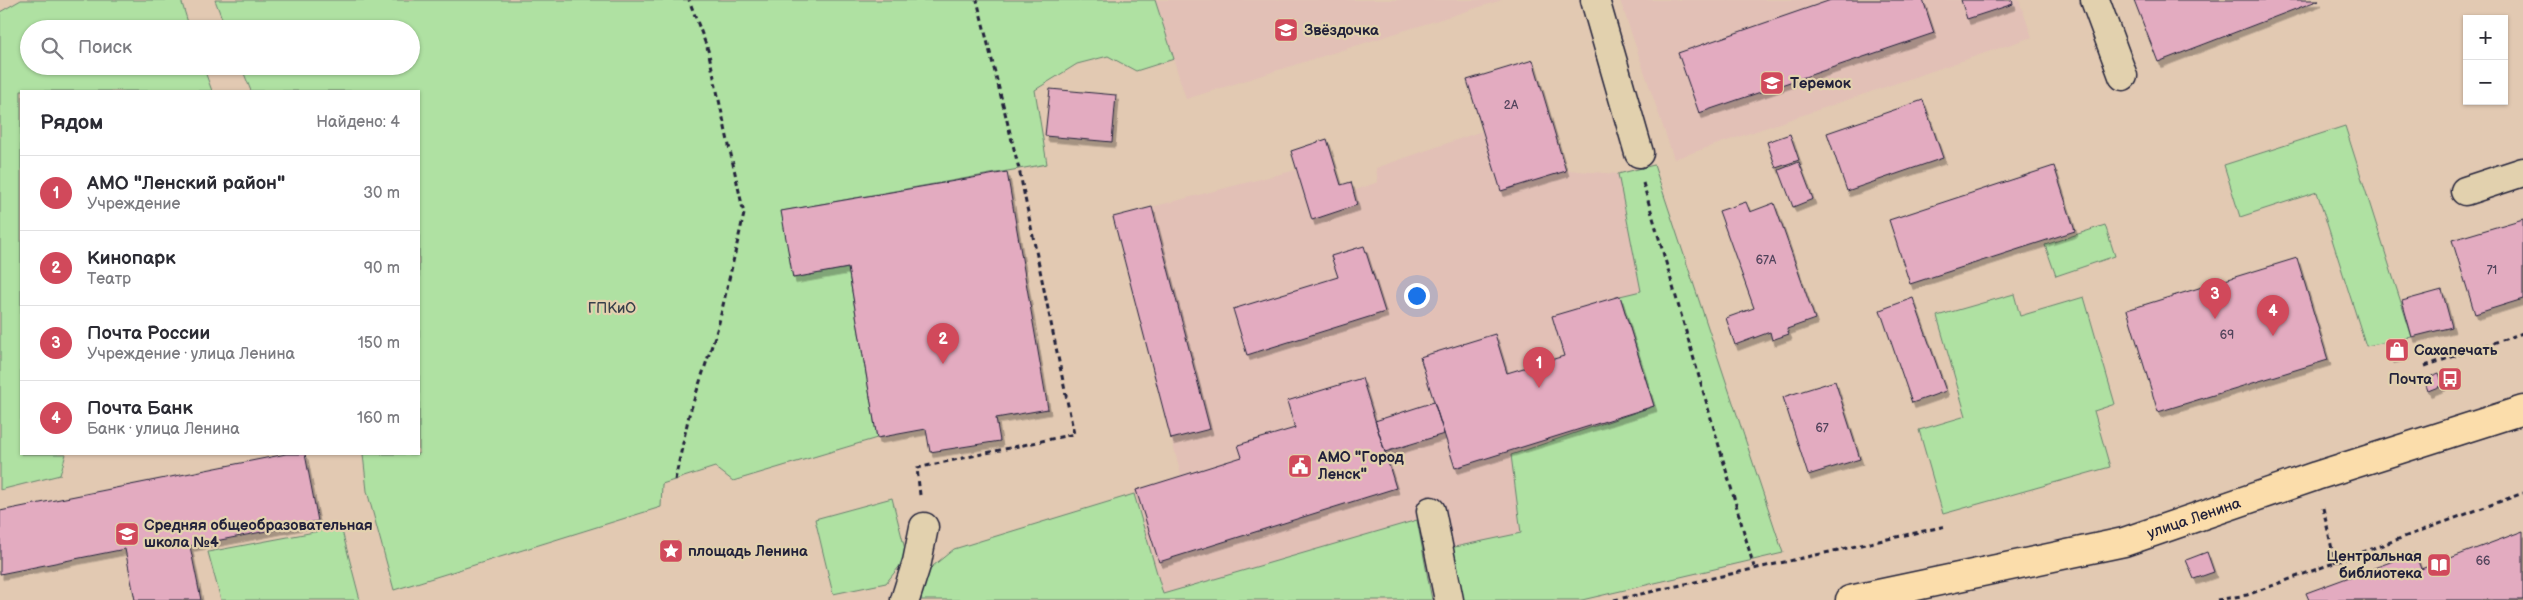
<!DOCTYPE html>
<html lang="ru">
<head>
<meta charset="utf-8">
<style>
  :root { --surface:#fff; --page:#f7f7f7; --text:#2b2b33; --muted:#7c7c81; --line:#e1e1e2; --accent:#d1495b }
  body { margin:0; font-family:"Balsamiq Sans",sans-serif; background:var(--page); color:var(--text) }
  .controls { position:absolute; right:15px; top:15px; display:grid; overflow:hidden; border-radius:0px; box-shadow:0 1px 4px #0004 }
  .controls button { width:45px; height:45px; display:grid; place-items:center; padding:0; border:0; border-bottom:1px solid var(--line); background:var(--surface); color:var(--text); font:25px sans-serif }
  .you { position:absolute; left:1416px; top:295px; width:18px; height:18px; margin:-12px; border:4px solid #fff; border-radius:50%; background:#1a73e8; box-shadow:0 0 0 8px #1a73e833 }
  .badge { display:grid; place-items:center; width:32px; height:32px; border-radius:50%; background:var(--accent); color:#fff; font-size:16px; font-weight:700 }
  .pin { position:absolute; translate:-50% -41px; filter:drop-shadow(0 1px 2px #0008) }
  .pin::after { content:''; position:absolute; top:26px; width:18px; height:15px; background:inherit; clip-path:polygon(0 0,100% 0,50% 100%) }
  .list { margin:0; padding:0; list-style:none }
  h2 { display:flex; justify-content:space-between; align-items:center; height:65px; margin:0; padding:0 20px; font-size:21px }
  h2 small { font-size:16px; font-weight:400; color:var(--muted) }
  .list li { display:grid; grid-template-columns:32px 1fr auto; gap:15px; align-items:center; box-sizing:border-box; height:75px; padding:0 20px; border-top:1px solid var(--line) }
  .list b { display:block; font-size:19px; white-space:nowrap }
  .list p { margin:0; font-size:16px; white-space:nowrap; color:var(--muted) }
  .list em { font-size:16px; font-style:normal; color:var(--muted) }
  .icon { flex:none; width:28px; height:28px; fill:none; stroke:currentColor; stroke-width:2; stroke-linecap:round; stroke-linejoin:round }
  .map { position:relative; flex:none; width:2523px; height:600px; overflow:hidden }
  .search { position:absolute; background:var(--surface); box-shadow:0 1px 4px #0004; left:20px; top:20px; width:400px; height:55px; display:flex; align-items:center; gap:12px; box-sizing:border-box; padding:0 18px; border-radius:28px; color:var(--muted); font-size:19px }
  .panel { position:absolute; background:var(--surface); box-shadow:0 1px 4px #0004; left:20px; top:90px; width:400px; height:365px; border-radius:0px }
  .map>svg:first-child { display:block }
  .built { fill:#e2c0b6 }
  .green { fill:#afe1a2; stroke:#68826e }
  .building { fill:#e3abc0; stroke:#22223b; filter:url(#shadow) }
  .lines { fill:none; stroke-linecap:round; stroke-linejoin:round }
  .minor-casing { stroke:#22223b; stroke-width:31 }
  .major-casing { stroke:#22223b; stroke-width:31 }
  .path { stroke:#22223b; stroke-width:3; stroke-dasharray:5 4; stroke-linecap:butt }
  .minor { stroke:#e2d1ae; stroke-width:28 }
  .major { stroke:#fbddab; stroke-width:28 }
  .labels { text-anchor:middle; stroke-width:4.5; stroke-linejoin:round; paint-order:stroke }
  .number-label { font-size:12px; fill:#52445c }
  .poi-label { font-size:15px; font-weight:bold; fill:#22223b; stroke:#e2d1ae; text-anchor:start }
  .park-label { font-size:15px; fill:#373f4a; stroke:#e2d1ae }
  .street-label { font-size:15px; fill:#22223b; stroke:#e2d1ae }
</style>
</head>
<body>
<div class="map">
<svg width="2523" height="600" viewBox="0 0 2523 600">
  <defs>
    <filter id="shadow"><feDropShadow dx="3" dy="5.5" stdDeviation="0" flood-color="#0004"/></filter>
  </defs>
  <rect width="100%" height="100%" fill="#e2c9b2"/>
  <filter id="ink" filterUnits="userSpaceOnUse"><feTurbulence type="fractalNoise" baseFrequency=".02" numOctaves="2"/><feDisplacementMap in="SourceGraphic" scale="10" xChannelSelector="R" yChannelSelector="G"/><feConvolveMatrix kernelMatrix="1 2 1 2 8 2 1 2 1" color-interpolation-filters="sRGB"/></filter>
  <g filter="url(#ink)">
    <path class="built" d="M1155,0h347l-316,99z
      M1620,0h399l13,37 -358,122z
      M1533,60l33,110 52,4 117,391 -153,35h-664l36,-51 180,-55 2,-4 45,-15 -68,-258 183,-47 -5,-19 36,-12 14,46 10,-3 2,9 25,-9 -2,-14 106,-37 -15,-51z"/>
    <path class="green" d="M21,0h160l9,29h-161v37h174l9,25h-191v363h45l-6,21 -60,15v-478z
      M215,0h940l19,59 -38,12 -28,-15 -31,8 -42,26 12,74 -265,47 11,67 55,-10 29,170 -144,43 -18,-14 -53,17 -1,23 -267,83 -27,-99 -4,-37h56v-363h-168l-10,-25h170v-37h-185z
      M2345,126l67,211 -46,9 -49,-154 -77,25 -16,-52z
      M1654,165l129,388 -201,47h-122l-10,-52 71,-15 -10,-78 143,-49 -34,-110 21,-5 -23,-117z
      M2105,225l10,31 -59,20 -11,-31z
      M2014,294l6,22 64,-19 31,107 -21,7 16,56 -167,47 -24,-84 47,-14 -29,-100z
      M1134,494l29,100 254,-74 15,80h-514l10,-30 26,-21z
      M892,498l15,59 -21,26 -53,11 -18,-75z
      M341,527l19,73h-139l-13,-48z"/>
    <path class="building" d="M1831,0h92l11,33 -235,80 -21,-60z
      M1961,0h51l1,4 -46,15z
      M2134,0h185l-161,62z
      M1533,60l33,111 -65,20 -34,-111z
      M1050,89l66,6 -4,47 -67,-6z
      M1923,100l20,58 -96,33 -20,-58z
      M1790,134l9,26 -23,8 -9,-26z
      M1327,139l14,46 10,-3 6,23 -45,15 -21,-69z
      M1799,162l14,37 -20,8 -14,-37z
      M2054,166l21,65 -165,53 -21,-64z
      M1007,172l41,237 -52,9 4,23 -70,11 -4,-23 -49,9 -29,-170 -55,10 -12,-67z
      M1746,202l4,10 24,-9 41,116 -28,10 2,5 -17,6 -2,-8 -35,13 -9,-27 28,-10 -35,-97z
      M1152,207l58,222 -39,10 -58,-222z
      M2523,219v80l-48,15 -23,-74z
      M1364,246l21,66 -138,43 -14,-46 105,-32 -7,-21z
      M2297,258l31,102 -170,52 -31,-102z
      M2442,290l10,37 -40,10 -10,-36z
      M1620,296l34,110 -199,62 -35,-111 75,-23 12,39 57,-17 -12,-40z
      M1913,298l33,93 -34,12 -32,-93z
      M2403,342l3,12 -15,4 -3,-12z
      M2439,373l4,12 -15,6 -4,-12z
      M1362,378l34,110 -237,74 -23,-72 106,-33 -4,-12 57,-17 -8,-27z
      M1835,381l25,78 -52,16 -25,-78z
      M1434,402l10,32 -59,18 -10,-31z
      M286,454h19l13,67 -128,25 11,54h-66l-10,-51 -125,25v-63z
      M2523,531v69h-214l-3,-7 109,-40 6,16z
      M2207,552l7,20 -20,7 -8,-19z"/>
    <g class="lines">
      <defs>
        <path id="minor" d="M1595,0l44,153
          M2095,0l28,76
          M2465,191l58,-19
          M1431,511l18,89
          M905,600l12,-38 7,-35"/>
        <g id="major">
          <path id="s1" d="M1850,600l274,-58 192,-66 207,-66"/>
        </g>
      </defs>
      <use href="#minor" class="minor-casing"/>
      <use href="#major" class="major-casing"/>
      <path class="path" d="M1643,183l111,384
        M2425,366l98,-33
        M675,480l14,-65 29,-88 26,-113 -36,-164 -19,-50
        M920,495l-3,-27 157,-34 -55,-265 -42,-169
        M2323,508l12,55
        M1614,600l332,-74
        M2217,600l30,-5 276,-102"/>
      <use href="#minor" class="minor"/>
      <use href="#major" class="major"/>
    </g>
  </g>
  <defs>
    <symbol id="school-square" viewBox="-11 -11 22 22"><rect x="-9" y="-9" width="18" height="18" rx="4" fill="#d1495b" stroke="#e2d1ae"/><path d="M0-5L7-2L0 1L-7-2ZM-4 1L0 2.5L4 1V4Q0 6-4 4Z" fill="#fff"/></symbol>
    <symbol id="shop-square" viewBox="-11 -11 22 22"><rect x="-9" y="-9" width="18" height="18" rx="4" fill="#d1495b" stroke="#e2d1ae"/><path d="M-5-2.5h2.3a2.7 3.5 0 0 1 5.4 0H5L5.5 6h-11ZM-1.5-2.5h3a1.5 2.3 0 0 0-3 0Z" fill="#fff"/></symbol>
    <symbol id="bus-square" viewBox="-11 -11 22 22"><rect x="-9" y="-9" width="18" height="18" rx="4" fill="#d1495b" stroke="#e2d1ae"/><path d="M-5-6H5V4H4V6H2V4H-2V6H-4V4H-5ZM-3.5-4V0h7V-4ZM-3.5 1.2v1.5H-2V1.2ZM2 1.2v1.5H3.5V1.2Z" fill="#fff"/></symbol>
    <symbol id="civic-square" viewBox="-11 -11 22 22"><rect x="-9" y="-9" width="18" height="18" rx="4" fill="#d1495b" stroke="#e2d1ae"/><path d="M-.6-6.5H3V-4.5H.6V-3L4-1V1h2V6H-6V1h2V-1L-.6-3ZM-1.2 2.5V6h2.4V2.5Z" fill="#fff"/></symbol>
    <symbol id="sight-square" viewBox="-11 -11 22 22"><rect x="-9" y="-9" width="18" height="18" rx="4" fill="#d1495b" stroke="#e2d1ae"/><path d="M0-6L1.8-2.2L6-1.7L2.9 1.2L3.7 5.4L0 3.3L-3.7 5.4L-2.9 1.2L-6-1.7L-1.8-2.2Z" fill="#fff"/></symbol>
    <symbol id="library-square" viewBox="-11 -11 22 22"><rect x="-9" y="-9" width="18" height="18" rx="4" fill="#d1495b" stroke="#e2d1ae"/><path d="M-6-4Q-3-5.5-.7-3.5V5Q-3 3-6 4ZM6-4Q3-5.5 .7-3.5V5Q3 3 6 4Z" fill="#fff"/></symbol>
  </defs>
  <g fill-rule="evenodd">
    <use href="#school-square" x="1272" y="16" width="28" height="28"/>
    <use href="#school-square" x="1758" y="69" width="28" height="28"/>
    <use href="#shop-square" x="2383" y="336" width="28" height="28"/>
    <use href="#bus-square" x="2436" y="365" width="28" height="28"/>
    <use href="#civic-square" x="1286" y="452" width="28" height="28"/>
    <use href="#school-square" x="113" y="520" width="28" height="28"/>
    <use href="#sight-square" x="657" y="537" width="28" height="28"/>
    <use href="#library-square" x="2425" y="551" width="28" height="28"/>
  </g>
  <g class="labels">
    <g class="number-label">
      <text x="1511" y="109">2А</text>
      <text x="1766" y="264">67А</text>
      <text x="2492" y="274">71</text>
      <text x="2227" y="339">69</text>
      <text x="1822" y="432">67</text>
      <text x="2483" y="565">66</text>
    </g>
    <g class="poi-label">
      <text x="1304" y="35">Звёздочка</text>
      <text x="1790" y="88">Теремок</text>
      <text x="2414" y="355">Сахапечать</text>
      <text x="2432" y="384" text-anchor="end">Почта</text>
      <text x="1318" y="462">АМО "Город<tspan x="1318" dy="17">Ленск"</tspan></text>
      <text x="144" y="530">Средняя общеобразовательная<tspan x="144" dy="17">школа №4</tspan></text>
      <text x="688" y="556">площадь Ленина</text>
      <text x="2422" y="561" text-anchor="end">Центральная<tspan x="2422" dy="17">библиотека</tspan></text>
    </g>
    <g class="park-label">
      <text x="612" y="313">ГПКиО</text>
    </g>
    <g class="street-label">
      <text dy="5" stroke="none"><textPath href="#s1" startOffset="354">улица Ленина</textPath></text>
    </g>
  </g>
</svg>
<div class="controls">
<button>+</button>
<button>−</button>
</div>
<div class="you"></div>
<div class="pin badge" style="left:1539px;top:388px">1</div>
<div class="pin badge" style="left:943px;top:364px">2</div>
<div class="pin badge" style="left:2215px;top:319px">3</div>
<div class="pin badge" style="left:2273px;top:336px">4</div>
<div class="search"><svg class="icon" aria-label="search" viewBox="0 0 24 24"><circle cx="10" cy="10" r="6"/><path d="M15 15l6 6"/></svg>Поиск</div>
<section class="panel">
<h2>Рядом<small>Найдено: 4</small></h2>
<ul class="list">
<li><span class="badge">1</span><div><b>АМО &quot;Ленский район&quot;</b><p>Учреждение</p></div><em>30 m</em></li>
<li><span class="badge">2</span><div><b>Кинопарк</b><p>Театр</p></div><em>90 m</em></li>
<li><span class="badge">3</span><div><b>Почта России</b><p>Учреждение · улица Ленина</p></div><em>150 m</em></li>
<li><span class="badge">4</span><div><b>Почта Банк</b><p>Банк · улица Ленина</p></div><em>160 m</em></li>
</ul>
</section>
</div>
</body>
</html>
